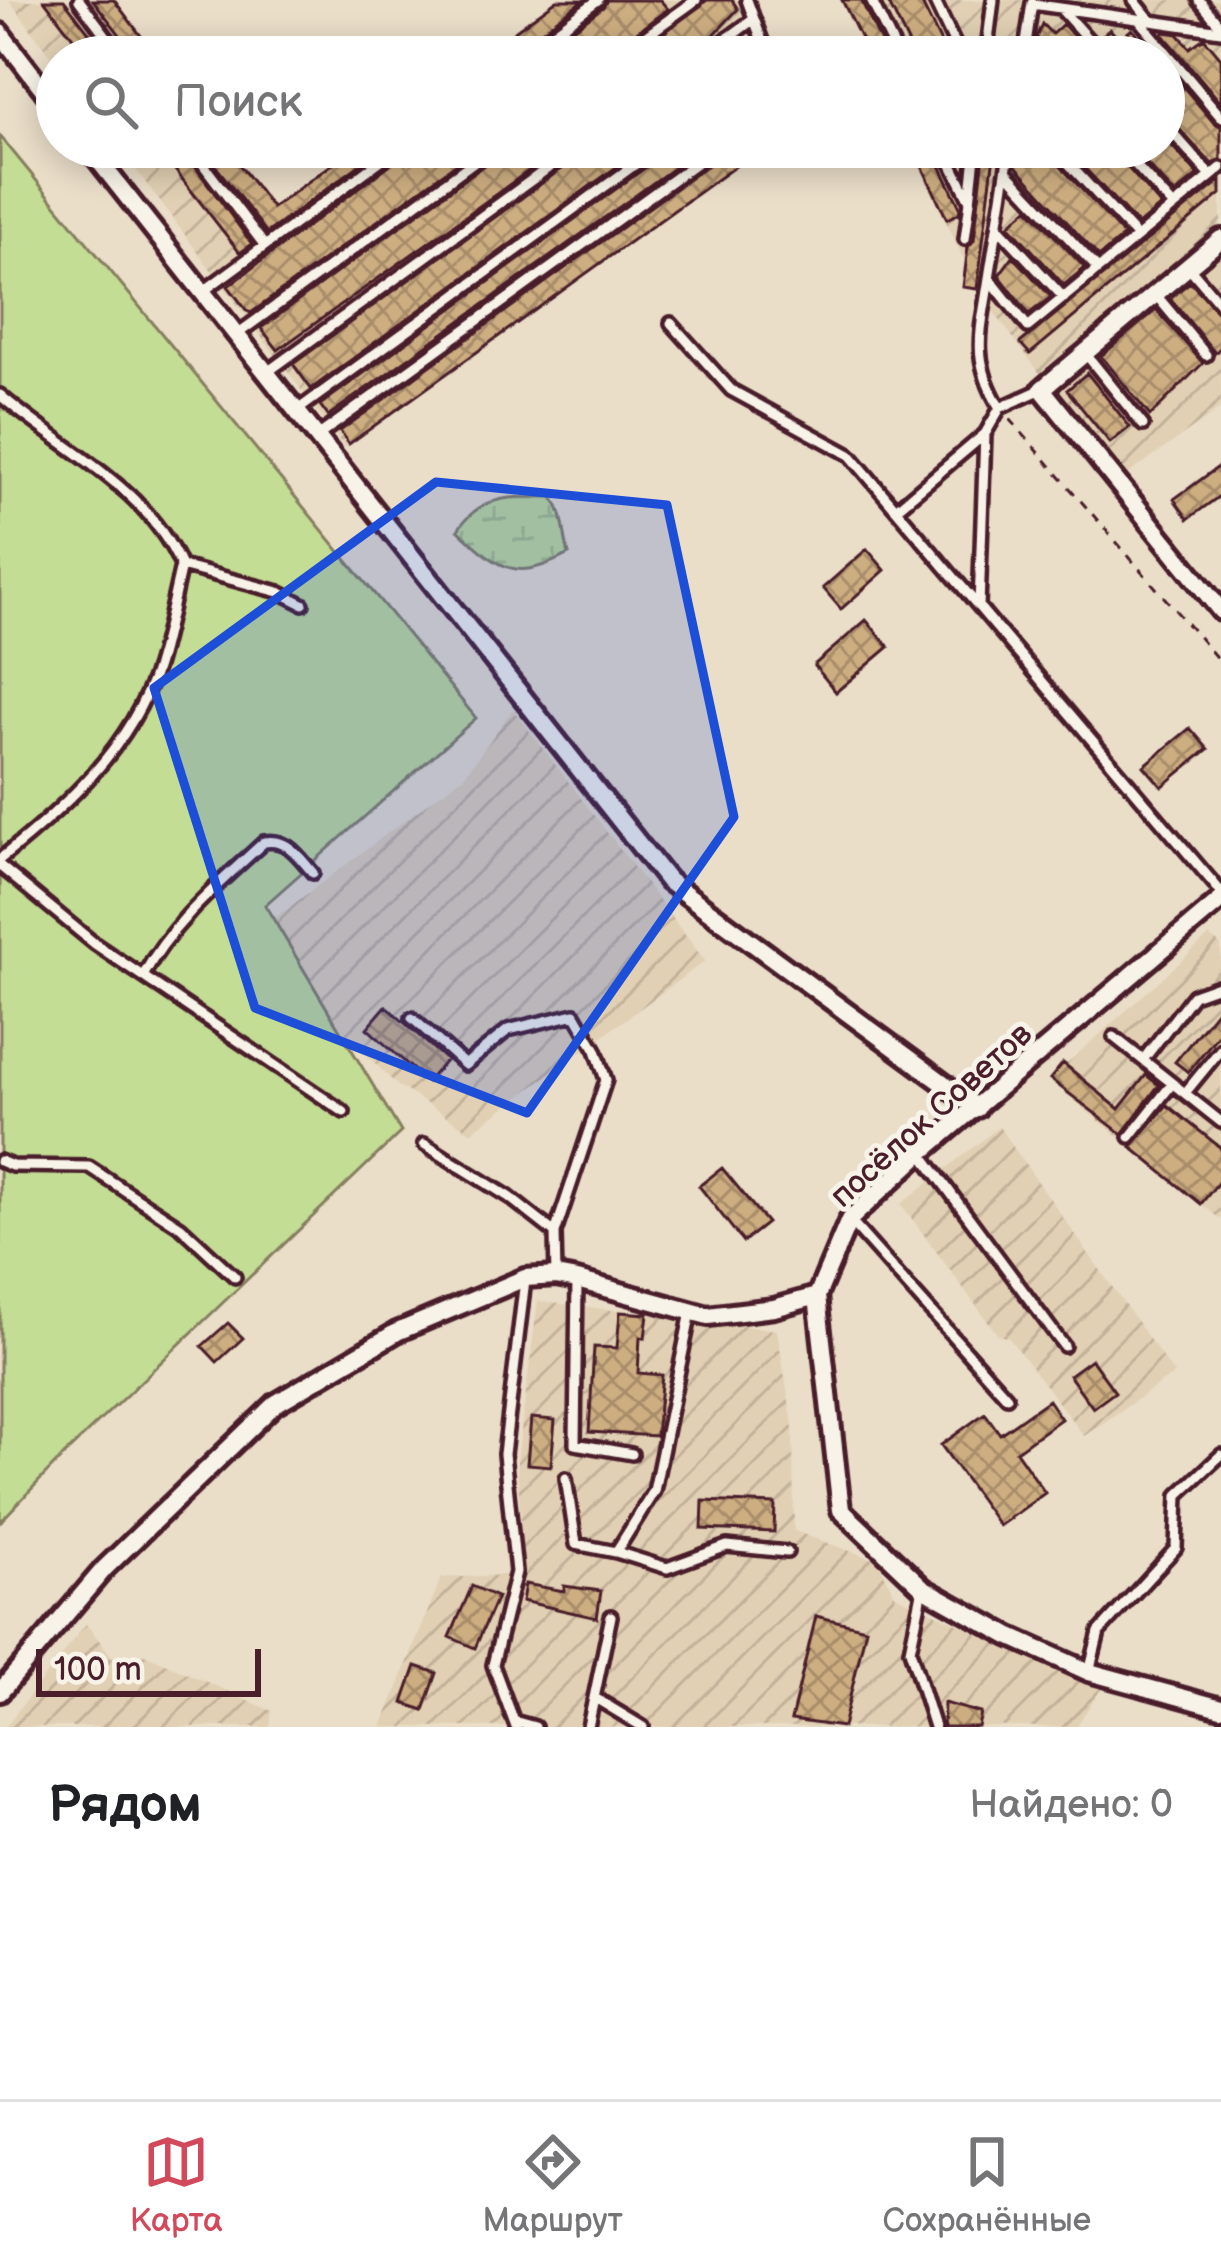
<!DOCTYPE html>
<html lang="ru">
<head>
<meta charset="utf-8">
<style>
  :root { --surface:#fff; --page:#f6f6f6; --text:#202124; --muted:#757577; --line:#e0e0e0; --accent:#d1495b }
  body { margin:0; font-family:"Balsamiq Sans",sans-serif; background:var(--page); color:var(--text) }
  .scale { position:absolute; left:36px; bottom:30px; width:225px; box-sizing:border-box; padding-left:12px; border:6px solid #4a1f2b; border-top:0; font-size:33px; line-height:42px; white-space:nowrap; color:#4a1f2b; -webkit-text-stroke:9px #f7f3e8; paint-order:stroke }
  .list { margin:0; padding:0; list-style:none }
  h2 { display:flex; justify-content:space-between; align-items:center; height:156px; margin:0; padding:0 48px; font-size:51px }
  h2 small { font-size:39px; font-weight:400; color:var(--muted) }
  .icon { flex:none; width:66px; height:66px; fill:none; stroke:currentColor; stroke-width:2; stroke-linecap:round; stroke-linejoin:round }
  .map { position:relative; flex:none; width:1221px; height:1727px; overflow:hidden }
  .search { position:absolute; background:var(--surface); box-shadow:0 6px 30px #0003; left:36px; right:36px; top:36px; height:132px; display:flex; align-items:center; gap:30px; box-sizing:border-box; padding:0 42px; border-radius:66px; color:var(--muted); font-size:45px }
  .sheet { height:372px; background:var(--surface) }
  nav { display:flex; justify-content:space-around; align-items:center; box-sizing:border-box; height:168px; border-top:3px solid var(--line); background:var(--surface); font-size:33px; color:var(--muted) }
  nav a { display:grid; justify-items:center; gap:6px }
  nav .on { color:var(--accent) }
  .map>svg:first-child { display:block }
  .industrial { fill:url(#industrial-furrows) }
  .wetland { fill:url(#wetland-marsh); stroke:#867e60; stroke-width:3 }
  .garden { fill:#c3dd94; stroke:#867e60; stroke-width:3 }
  .building { fill:url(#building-cross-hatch); stroke:#4a1f2b; stroke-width:3 }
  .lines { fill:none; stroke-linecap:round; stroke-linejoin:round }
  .service-casing { stroke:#4a1f2b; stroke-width:18 }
  .minor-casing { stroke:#4a1f2b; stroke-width:26 }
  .path { stroke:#4a1f2b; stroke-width:3; stroke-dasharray:9 9; stroke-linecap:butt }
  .service { stroke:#f7f3e8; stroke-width:9 }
  .minor { stroke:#f7f3e8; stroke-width:16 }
  .marked { fill:#1d4ed8; fill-opacity:0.2; stroke:#1d4ed8; stroke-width:9; stroke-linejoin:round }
  .labels { text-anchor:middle; stroke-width:10; stroke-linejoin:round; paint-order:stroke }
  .street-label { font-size:33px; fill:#4a1f2b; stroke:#f7f3e8 }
</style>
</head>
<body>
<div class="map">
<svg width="1221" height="1727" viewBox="0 0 1221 1727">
  <defs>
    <pattern id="industrial-furrows" width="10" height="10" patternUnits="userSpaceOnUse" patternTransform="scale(3)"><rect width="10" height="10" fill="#e1d0b3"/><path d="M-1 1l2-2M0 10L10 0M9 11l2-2" fill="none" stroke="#c3b29a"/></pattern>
    <pattern id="wetland-marsh" width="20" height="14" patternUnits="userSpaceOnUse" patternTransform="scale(3)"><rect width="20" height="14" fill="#c3dd94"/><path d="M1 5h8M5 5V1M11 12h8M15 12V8" fill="none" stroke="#a9bd80"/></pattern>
    <pattern id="building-cross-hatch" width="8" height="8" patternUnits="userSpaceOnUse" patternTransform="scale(3)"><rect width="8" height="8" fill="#cdae81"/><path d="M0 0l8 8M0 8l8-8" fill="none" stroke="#a88d6a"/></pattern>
  </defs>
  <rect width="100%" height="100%" fill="#eadec9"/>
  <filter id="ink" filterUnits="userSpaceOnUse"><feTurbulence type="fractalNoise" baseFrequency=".00833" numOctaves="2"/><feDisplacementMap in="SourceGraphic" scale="24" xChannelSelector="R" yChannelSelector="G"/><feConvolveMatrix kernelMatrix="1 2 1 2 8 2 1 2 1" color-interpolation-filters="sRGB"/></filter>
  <g filter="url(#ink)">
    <path class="industrial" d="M9,0h105l43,57h-100v7z
      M558,0h185l23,57h-287z
      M840,0h381v408l-101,72 -139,-185 -71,-148h254v-90h-297z
      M119,147h107l46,61 84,-61h406l-417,301z
      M513,709l192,252 -234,171 -74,-47 -150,-146 217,-163z
      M1209,936l12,9v275l-172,-140z
      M999,1127l175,247 -90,62 -76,-99 -10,-2 -97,-131z
      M538,1301l239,29 16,95 1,106 84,30 17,34 206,94 -25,38h-694l59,-149 83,-4 -7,-113z
      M86,1624l40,50 16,-21 130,58 -2,16h-265z"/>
    <path class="wetland" d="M552,497c13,15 11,38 17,57 -55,29 -68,15 -111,-24 22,-36 56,-33 94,-33z"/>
    <path class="garden" d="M0,136l476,582 -211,187 136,227 -337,323 -64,67z"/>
    <path class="building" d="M44,0h20l44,57h-20z
      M93,0h21l43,57h-20z
      M557,0h26l-67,50 -4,7h-33z
      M607,0h53l8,9 -56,41 -4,7h-72l67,-50z
      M707,0h25l6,9 -45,48h-61z
      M842,0h19l27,57h-18z
      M887,0h33l28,57h-33z
      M1042,24l10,10 11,-10 29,33h-40l-16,-19z
      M1110,29l9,11 13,-11 26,28h-45l-14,-19z
      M1165,32l13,2 12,14 14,-10 17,20v45l-58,-69z
      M1164,64l50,59 7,3v33l-9,5 -48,-50z
      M1164,137l34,38 -23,19 -44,-47h33z
      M157,147h24l71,97 -12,9z
      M201,147h25l46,61 84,-61h28l-117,86z
      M408,147h71l-228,166 -4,-2 -19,-25 176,-132z
      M503,147h59l-284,203 -17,-22 238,-174z
      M586,147h58l-333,242 -18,-25 289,-210z
      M668,147h35l-375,269 -8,-11 344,-251z
      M727,147h35l-413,297 -9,-13 383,-277z
      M913,147h18l29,60 -1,6 -12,6z
      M985,147h10l-18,142 -14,-2 5,-40 6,-7z
      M1019,147h25l80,89 -25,21 -83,-91z
      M1065,147h45l51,59 -23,19z
      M1221,180v14l-191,160 -10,-11z
      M1028,208l57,60 -21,17 -55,-60z
      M1013,256l38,41 -22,17 -30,-39z
      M1190,282l31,32v33l-6,6 -45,-55z
      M1156,310l47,53 -53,53 -49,-60z
      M1087,373l43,54 -20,16 -43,-53z
      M1221,465v30l-33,24 -14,-20z
      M867,549l18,21 -44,39 -18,-21z
      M866,620l23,27 -53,45 -22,-27z
      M1190,728l18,21 -46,38 -18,-21z
      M1221,1005v26l-33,41 -13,-10z
      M386,1006l60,54 -19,22 -60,-54z
      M1063,1063l56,46 27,-34 13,10 -37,49 -72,-55z
      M1167,1105l54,43v31l-20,25 -70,-57z
      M722,1168l45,55 -24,19 -44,-56z
      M620,1312l28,2 -3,24 -5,-1 -2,36 24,2 -6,61 -67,-4 5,-85 23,1z
      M228,1323l15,15 -26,24 -15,-16z
      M1091,1359l24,33 -22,16 -24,-33z
      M1048,1400l13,19 -45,32 29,42 -46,33 -58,-81 44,-32 15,21z
      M531,1418l24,2 -4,46 -24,-2z
      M703,1501l72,3 -1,28 -72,-3z
      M525,1584l39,7v-5l37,5 -4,27 -75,-17z
      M472,1586l25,11 -22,51 -25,-11z
      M816,1616l50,12 -23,99 -52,-7z
      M416,1666l21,7 -13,37 -21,-7z
      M944,1703l37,10 -3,14h-35z"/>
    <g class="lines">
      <defs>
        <path id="service" d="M79,0l43,57
          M747,0l21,57
          M871,0l28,57
          M934,0l27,57
          M1134,0l17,21
          M1199,0l22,27
          M1032,4l189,27
          M1060,8l44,49
          M1139,20l82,97
          M521,57l77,-57
          M617,57l79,-57
          M702,57l52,-38
          M986,57l7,-57
          M1024,57l8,-54
          M1164,123l47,53
          M190,147l75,99
          M943,147l27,54 -5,38
          M1010,147l-21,131 39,49 193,-159
          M1053,147l84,90
          M1119,147l55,60
          M1006,171l92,98
          M970,201l6,-54
          M998,227l66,71
          M1188,266l33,39
          M989,278c-8,55 -19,79 11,130l42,-19
          M201,293l198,-146
          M1156,295l50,60
          M671,323l60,67 119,65 371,437
          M236,335l258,-188
          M1085,353l58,72
          M266,373l311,-226
          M0,395c63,55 146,91 181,171l98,26 24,12
          M295,412l364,-265
          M315,438l403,-291
          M896,509l89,-75 15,-26
          M979,607l6,-173
          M0,859c64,-51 132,-112 157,-193 10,-32 16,-67 24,-100
          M0,866l95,78 249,168
          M143,976c29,-54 77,-93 121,-134 24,-4 34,14 49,31
          M412,1018l53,47 43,-35 67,-16 21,36 10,30 -51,153 1,43
          M1114,1037l107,85
          M1143,1060l50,-65 28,-10
          M1185,1093l36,-44
          M1130,1137l42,-53
          M424,1144l85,53 46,36
          M921,1153l143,193
          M0,1161l12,5 77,1 92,60 54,50
          M851,1222l156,175
          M577,1280l-2,164 57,10
          M566,1478l10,66 40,8 38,-61 37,-179
          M616,1552l51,16 60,-22 60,6
          M923,1588l-13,62 24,77
          M1089,1672l10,-40 77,-84 2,-53 43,-40
          M595,1698l48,29
          M517,1722l18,5
          M516,1727l-23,-62 23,-93 -12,-118 21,-174
          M588,1727l23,-111"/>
        <path id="minor" d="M0,33l57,74
          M88,147l580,734 309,227
          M1221,239l-179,150 179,222
          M1221,900l-300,253 -72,67 -32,76 24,214 82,78 86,48 80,36 132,36
          M0,1692l104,-123 171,-165 122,-72 128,-54 31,-2 21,4 131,36 66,-8 43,-12"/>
      </defs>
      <use href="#service" class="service-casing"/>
      <use href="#minor" class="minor-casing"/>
      <path class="path" d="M1010,419l211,244"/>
      <use href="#service" class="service"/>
      <use href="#minor" class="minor"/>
    </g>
  </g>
  <path class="marked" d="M436,482l231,23 67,312 -207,296 -272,-105 -101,-320z"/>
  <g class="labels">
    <g class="street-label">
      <text transform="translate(930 1114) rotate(-42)" y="12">посёлок Советов</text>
    </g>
  </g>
</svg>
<div class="scale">100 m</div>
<div class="search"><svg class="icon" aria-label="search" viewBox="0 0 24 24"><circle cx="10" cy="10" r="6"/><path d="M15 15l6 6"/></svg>Поиск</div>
</div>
<section class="sheet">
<h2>Рядом<small>Найдено: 0</small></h2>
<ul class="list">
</ul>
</section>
<nav>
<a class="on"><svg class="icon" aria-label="map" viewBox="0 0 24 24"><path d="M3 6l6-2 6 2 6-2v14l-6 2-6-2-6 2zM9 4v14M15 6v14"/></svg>Карта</a>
<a><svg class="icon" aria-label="directions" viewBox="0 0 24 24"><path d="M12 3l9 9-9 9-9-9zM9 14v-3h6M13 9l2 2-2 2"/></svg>Маршрут</a>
<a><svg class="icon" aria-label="saved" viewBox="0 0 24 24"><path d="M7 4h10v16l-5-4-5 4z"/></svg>Сохранённые</a>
</nav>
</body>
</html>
